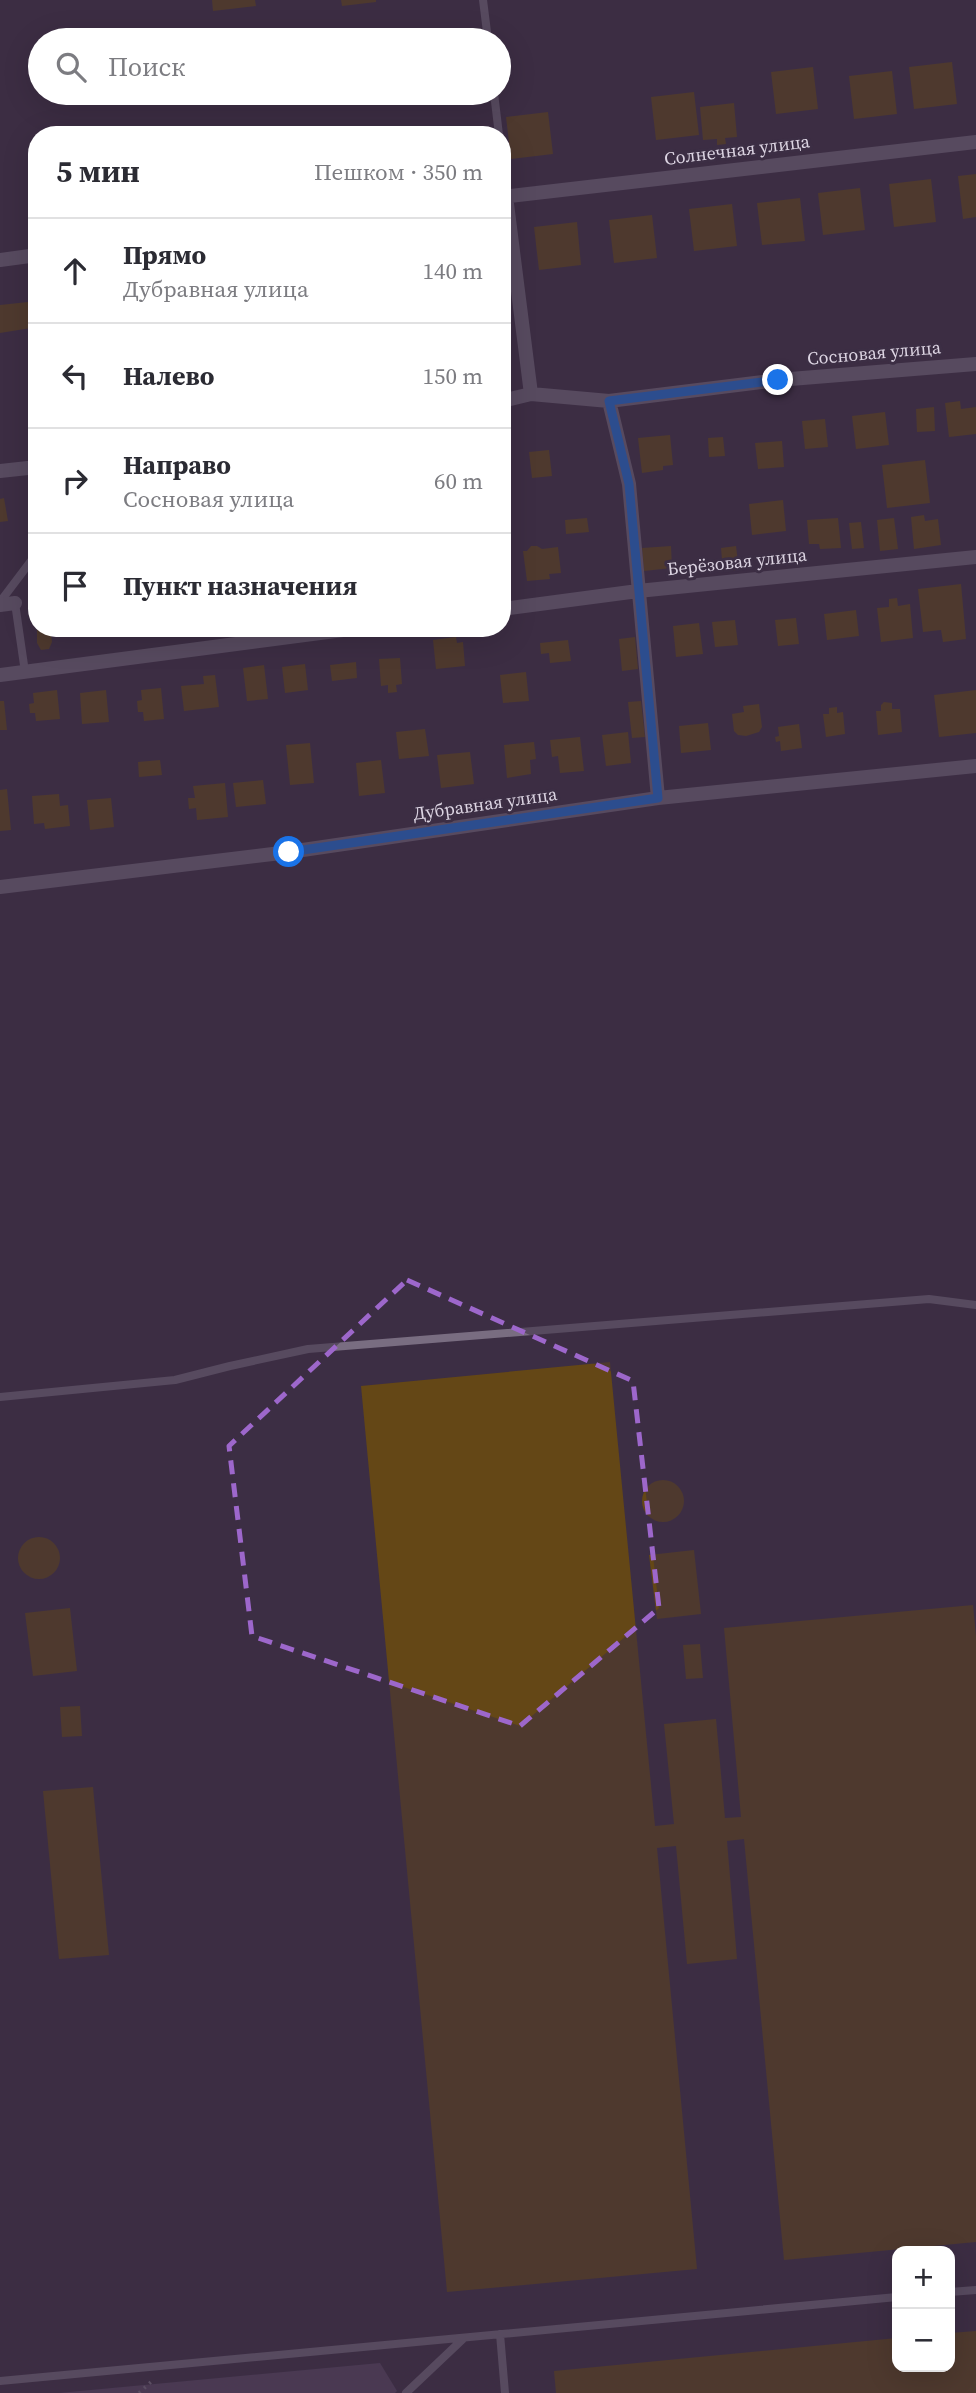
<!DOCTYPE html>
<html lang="ru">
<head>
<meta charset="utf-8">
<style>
  :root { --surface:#fff; --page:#f7f7f7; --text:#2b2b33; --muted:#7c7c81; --line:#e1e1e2 }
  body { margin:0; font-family:"Source Serif 4",serif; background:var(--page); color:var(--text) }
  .controls { position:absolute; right:21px; bottom:21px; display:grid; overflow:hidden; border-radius:14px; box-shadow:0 7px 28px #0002 }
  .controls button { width:63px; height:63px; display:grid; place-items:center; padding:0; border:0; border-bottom:2px solid var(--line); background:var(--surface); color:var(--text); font:35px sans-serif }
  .stop { position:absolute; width:21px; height:21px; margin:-16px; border:5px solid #1a73e8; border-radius:50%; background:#fff }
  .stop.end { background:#1a73e8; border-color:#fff; box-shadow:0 2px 7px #0008 }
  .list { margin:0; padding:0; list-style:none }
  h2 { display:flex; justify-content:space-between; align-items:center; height:91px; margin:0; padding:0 28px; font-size:30px }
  h2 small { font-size:23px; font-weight:400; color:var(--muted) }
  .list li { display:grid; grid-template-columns:46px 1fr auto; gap:21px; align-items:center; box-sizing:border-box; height:105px; padding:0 28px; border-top:2px solid var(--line) }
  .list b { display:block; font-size:26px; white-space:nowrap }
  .list p { margin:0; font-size:23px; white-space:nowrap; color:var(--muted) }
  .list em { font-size:23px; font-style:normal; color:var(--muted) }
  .icon { flex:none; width:38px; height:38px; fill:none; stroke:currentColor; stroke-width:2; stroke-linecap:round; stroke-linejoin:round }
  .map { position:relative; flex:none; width:976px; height:2393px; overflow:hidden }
  .search { position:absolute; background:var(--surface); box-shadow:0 7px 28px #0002; left:28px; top:28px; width:483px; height:77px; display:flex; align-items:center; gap:18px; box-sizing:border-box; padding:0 24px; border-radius:38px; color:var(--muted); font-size:26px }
  .panel { position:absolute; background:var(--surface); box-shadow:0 7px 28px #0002; left:28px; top:126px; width:483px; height:511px; border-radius:28px }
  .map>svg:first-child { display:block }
  .green { fill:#5b4865 }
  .building { fill:#644716 }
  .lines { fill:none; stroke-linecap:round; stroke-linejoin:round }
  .path { stroke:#807587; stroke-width:3.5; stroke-dasharray:2 5; stroke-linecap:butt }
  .lane { stroke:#796d81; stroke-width:8 }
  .street { stroke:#796d81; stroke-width:14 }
  .route { stroke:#1a73e8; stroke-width:9 }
  .marked { fill:none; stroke:#9d67cb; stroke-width:5; stroke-dasharray:14 9; stroke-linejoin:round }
  .labels { text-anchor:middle; stroke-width:6; stroke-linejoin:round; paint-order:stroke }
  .street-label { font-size:18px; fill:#dcd4e2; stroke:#3c2e44 }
</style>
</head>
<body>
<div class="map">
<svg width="976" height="2393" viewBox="0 0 976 2393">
  <rect width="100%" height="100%" fill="#3c2e44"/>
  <path class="green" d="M380,2363l17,28 -2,2h-336z"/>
  <path class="building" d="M212,0h43l1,6 -43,5z
    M341,0h35v2l-34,4z
    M952,62l5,42 -43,5 -5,-42z
    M813,67l5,42 -42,5 -5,-42z
    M892,71l5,43 -43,5 -5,-43z
    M694,92l5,43 -43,5 -5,-43z
    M734,103l3,34 -12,1 1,6 -9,1v-6l-14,1 -3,-33z
    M548,112l5,42 -42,5 -5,-42z
    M976,174v43l-13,2 -5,-43z
    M931,179l5,43 -42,5 -5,-43z
    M860,188l5,42 -42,5 -5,-42z
    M800,198l5,43 -43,4 -5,-42z
    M732,204l5,42 -43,5 -5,-42z
    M652,215l5,43 -43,5 -5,-43z
    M577,222l4,43 -42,5 -5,-43z
    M28,302l3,26 -31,5v-28z
    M960,401l1,8 15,-2v27l-27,3 -4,-34z
    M934,407l1,24 -18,1 -1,-23z
    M885,412l4,33 -33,4 -4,-33z
    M825,419l3,28 -23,2 -3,-28z
    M670,435l3,30 -10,1v4l-21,3 -4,-35z
    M723,437l2,19 -16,1 -1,-19z
    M782,441l2,26 -26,2 -3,-26z
    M549,450l3,26 -20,2 -3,-26z
    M925,460l5,43 -43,5 -5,-43z
    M4,498l4,23 -8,1v-23z
    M783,500l3,31 -34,4 -3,-31z
    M924,515l1,6 13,-2 3,26 -27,4 -3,-32z
    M587,518l2,14 -23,2 -1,-14z
    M838,518l3,30 -21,1 -1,-5h-10l-2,-24z
    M894,518l4,31 -18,2 -3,-31z
    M861,522l3,26 -12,1 -3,-26z
    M531,546h6l5,3 16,-2 3,26 -12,1 1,5 -23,2 -4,-30h4z
    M671,546l1,22 -28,3 -2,-23z
    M736,546l3,24 -16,2 -2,-24z
    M502,559h5l2,28 -7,1z
    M961,584l5,55 -23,3 -2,-12 -18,2 -5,-43z
    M897,598l1,8 12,-2 3,34 -32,4 -4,-34 12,-1v-8z
    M856,610l3,26 -32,4 -3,-26z
    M796,618l3,26 -21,2 -3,-26z
    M735,620l3,25 -23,2 -3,-25z
    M699,623l4,31 -27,3 -3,-31z
    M37,628h37v2l-23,3 1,9 -3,7 -8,1 -4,-7z
    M114,628h29l1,4 -30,3h-3l-1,-6z
    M456,637l1,6 6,-1 2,24 -29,3 -3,-29z
    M635,637l3,32 -16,2 -3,-32z
    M568,640l3,21 -21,2 -1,-10 -8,1 -1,-11z
    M400,658l2,26 -6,1 1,7 -9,1v-8l-7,1 -2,-27z
    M356,662l1,16 -25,3 -2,-16z
    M305,664l3,26 -23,3 -3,-26z
    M264,665l4,34 -21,2 -4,-33z
    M526,672l3,29 -26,2 -3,-28z
    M215,675l4,32 -35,4 -3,-25 23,-2 -1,-8z
    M161,688l3,31 -20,2 -1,-9h-5l-1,-11 5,-1 -1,-10z
    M57,690l3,29 -24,2 -1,-8h-5l-1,-9 5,-1 -1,-10z
    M106,690l3,32 -27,2 -2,-31z
    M976,690v43l-37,4 -5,-42z
    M0,701h4l3,29h-7z
    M641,701l4,36 -13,1 -4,-36z
    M884,702l8,1v6h8l2,23 -24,3 -2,-24h5v-6z
    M759,704l3,23 -3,5 -13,4 -8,-1 -4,-4 -2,-17 12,-2 -1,-6z
    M837,707v6l6,-1 2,22 -19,3 -3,-23h6v-6z
    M708,723l3,27 -30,3 -2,-27z
    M799,724l3,24 -21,3 -1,-10 -4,1 -1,-5 4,-1 -1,-9z
    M425,729l4,27 -30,3 -3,-27z
    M628,732l3,31 -25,3 -4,-31z
    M580,737l4,34 -24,2 -2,-17 -6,1 -2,-17z
    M534,742l2,17 -6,1 1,14 -24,4 -3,-33z
    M310,743l4,40 -24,2 -4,-40z
    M470,752l4,32 -33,4 -4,-33z
    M160,760l2,15 -23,2 -1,-15z
    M381,760l4,33 -26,3 -3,-33z
    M263,780l3,24 -30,3 -3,-24z
    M225,783l3,34 -31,3 -1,-12 -7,1 -1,-11h7l-2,-12z
    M7,789l4,41 -11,1v-41z
    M59,794l1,12 8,-1 2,21 -25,3 -1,-6 -10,1 -2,-28z
    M111,798l3,29 -24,3 -3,-30z
    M610,1362l45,464 19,-2 -10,-100 52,-5 9,99 16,-1 -17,-189 249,-23 3,31v606l-192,18 -40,-421 -17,2 10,118 -50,5 -11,-118 -19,2 40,421 -250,23 -86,-906z
    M642 1501a21 21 0 1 1 42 0a21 21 0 1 1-42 0Z
    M18 1558a21 21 0 1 1 42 0a21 21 0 1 1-42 0Z
    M694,1550l7,64 -44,5 -8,-64z
    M70,1608l7,63 -44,5 -8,-63z
    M700,1644l3,34 -17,1 -3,-34z
    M80,1706l2,30 -20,1 -2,-30z
    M93,1787l16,168 -50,4 -16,-168z
    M976,2331v62h-420l-2,-22 343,-33v29h53v-34z"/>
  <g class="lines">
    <path class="path" d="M139,2393l14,-13"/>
    <path class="lane" d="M483,0l5,40
      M494,93l5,42
      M502,164l4,32
      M32,468l5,74
      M0,602l37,-49
      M15,603l10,69
      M0,1397l175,-17 55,-14 78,-17 621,-50 47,6
      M950,2292l26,-2
      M500,2334l5,59
      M0,2381l897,-84
      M406,2393l58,-55"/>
    <path class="street" d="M506,196l25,198 78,7 20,83 29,314
      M502,197l474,-55
      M0,260l37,-5
      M502,401l29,-7
      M609,401l169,-21 198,-16
      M0,471l37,-4
      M0,605l15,-2
      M502,609l136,-18 338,-34
      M0,675l358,-47
      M0,887l289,-35 369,-54 318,-32"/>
  </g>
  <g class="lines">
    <path class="route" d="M289,852l369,-54 -29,-314 -20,-83 169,-21"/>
  </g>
  <path d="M0 0H976V2393H0ZM407,1280l226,101 26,227 -139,118 -268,-90 -23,-190z" fill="#3c2e44" fill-opacity=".55" fill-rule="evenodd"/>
  <path class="marked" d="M407,1280l226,101 26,227 -139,118 -268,-90 -23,-190z"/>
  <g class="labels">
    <g class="street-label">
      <text transform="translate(737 150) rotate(-7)" y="6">Солнечная улица</text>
      <text transform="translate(874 353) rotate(-5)" y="6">Сосновая улица</text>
      <text transform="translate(737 562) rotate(-6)" y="6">Берёзовая улица</text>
      <text transform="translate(485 804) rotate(-8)" y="6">Дубравная улица</text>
    </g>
  </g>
</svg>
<div class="controls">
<button>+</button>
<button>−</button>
</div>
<div class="stop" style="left:289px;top:852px"></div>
<div class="stop end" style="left:778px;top:380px"></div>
<div class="search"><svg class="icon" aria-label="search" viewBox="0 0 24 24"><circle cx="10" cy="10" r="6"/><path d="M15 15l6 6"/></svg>Поиск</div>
<section class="panel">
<h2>5 мин<small>Пешком · 350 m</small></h2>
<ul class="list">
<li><svg class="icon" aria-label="ahead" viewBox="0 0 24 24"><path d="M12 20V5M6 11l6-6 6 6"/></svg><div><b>Прямо</b><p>Дубравная улица</p></div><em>140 m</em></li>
<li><svg class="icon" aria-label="left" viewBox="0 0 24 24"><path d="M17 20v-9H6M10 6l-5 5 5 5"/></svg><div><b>Налево</b></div><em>150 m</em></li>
<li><svg class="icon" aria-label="right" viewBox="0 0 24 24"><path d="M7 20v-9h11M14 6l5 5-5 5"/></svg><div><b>Направо</b><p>Сосновая улица</p></div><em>60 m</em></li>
<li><svg class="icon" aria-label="arrive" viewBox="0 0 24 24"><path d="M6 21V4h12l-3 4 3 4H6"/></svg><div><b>Пункт назначения</b></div></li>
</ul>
</section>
</div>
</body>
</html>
